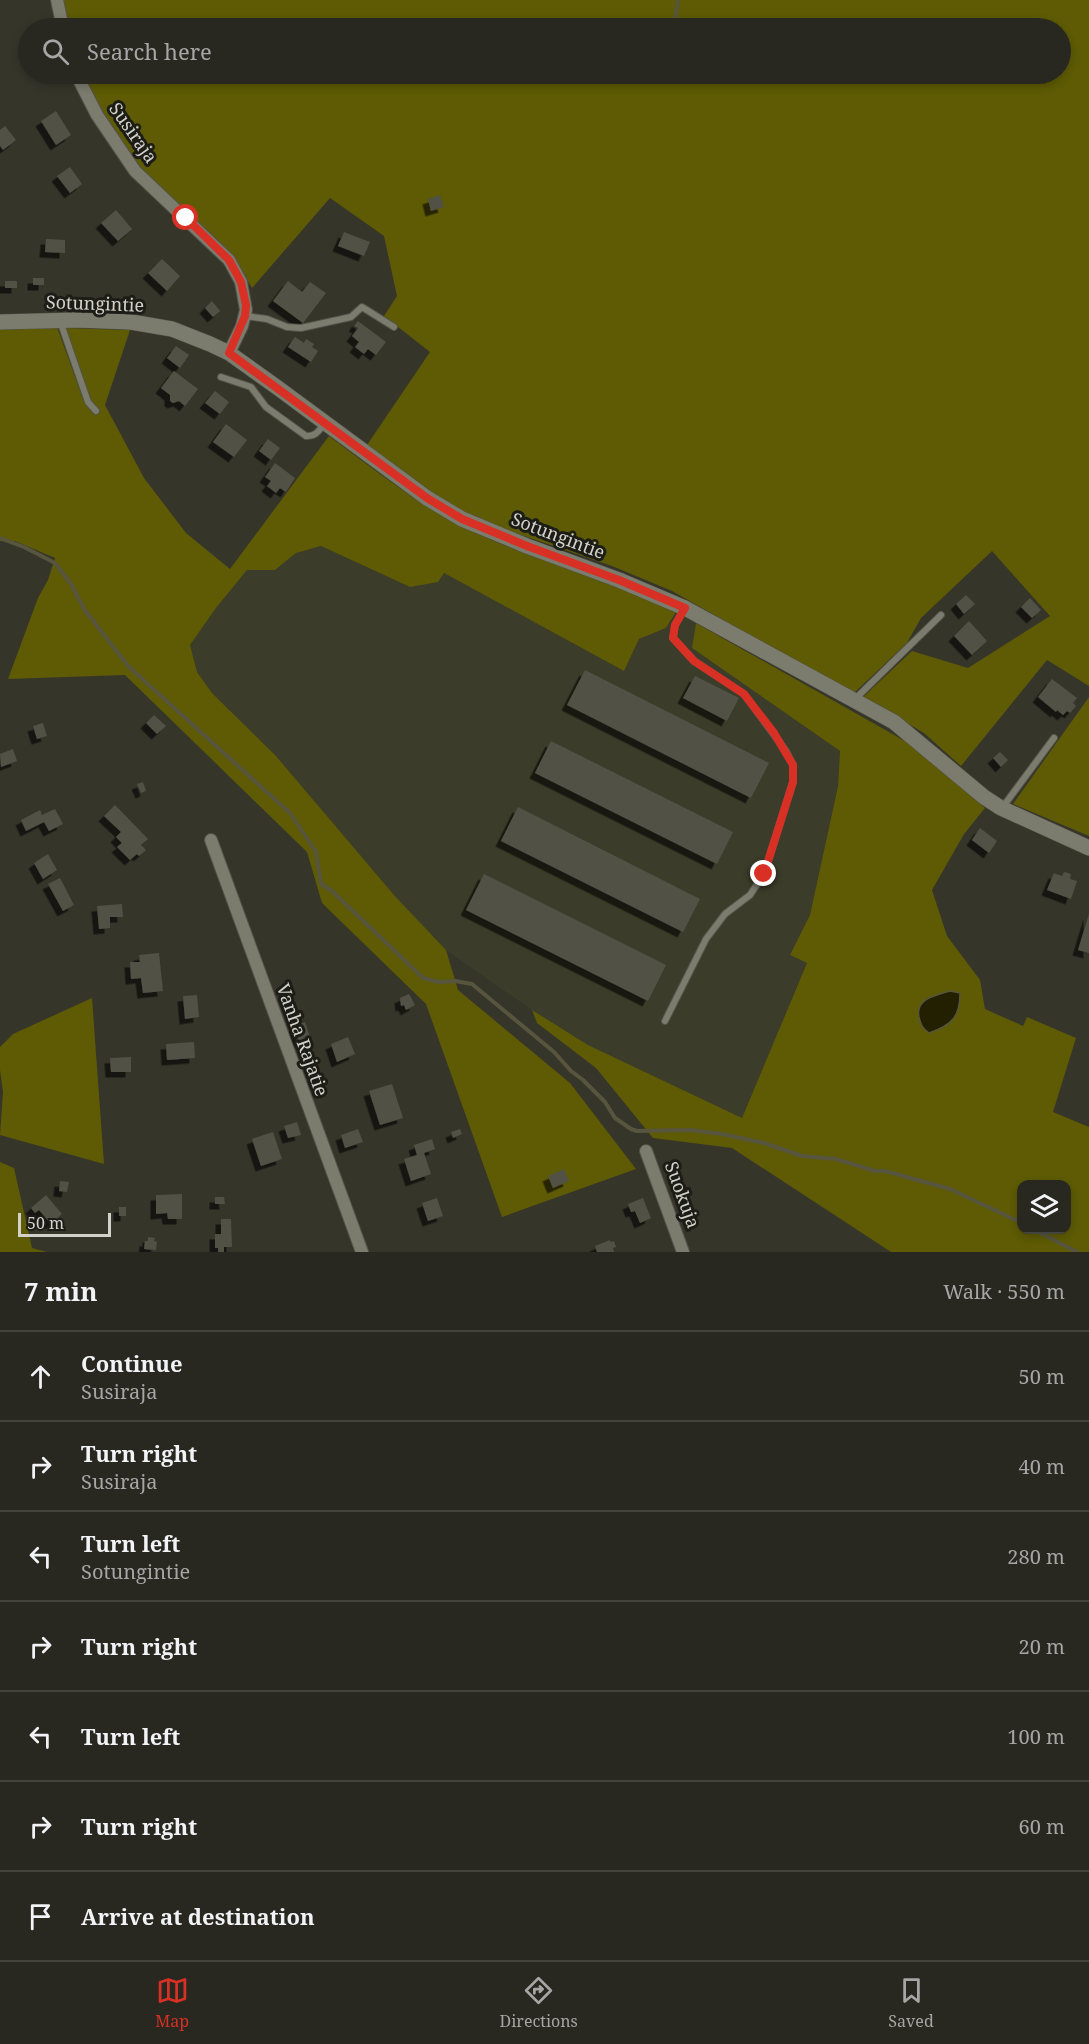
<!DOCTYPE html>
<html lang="en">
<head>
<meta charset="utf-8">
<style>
  :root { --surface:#282820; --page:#303029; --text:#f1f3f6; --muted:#a5a6a5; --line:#44443e; --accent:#d93025 }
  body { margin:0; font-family:"Noto Serif",serif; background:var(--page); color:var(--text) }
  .controls { position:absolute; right:18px; bottom:18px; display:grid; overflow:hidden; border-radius:12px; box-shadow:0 3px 9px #0003 }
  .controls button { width:54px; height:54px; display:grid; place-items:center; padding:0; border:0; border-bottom:2px solid var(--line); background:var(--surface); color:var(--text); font:30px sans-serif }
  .scale { position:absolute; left:18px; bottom:15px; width:93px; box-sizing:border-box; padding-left:6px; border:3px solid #d2d2cb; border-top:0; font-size:16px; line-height:21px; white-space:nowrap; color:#d2d2cb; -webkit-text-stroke:4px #1d1d17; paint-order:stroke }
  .stop { position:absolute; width:18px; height:18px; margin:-14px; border:4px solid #d93025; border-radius:50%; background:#fff }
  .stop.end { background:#d93025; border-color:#fff; box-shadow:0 2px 6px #0008 }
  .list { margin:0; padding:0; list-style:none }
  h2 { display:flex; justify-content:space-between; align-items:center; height:78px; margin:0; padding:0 24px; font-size:26px }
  h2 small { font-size:20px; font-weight:400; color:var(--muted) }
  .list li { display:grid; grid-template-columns:39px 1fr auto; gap:18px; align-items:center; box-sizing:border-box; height:90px; padding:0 24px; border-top:2px solid var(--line) }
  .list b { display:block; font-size:22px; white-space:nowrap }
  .list p { margin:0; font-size:20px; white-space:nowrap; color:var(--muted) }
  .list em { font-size:20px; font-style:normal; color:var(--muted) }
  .icon { flex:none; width:33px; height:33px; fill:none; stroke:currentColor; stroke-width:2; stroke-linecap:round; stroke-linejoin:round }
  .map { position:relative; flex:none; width:1089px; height:1252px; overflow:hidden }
  .search { position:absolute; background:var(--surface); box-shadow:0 3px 9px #0003; left:18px; right:18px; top:18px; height:66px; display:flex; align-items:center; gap:15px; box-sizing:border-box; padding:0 21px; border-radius:33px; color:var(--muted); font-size:22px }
  .sheet { height:708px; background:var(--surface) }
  nav { display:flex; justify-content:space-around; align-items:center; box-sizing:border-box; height:84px; border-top:2px solid var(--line); background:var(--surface); font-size:16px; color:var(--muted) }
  nav a { display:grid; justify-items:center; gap:3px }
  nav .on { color:var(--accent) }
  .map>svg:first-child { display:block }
  .built { fill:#3c3c2a }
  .green { fill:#5e5b04; fill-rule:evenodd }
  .water { fill:#222000; stroke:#57553d; stroke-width:1.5 }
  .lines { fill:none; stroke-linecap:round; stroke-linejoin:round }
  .stream { stroke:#57553d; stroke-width:4 }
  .building { fill:#515145; filter:url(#shadow) }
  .service-casing { stroke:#53534a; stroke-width:8 }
  .minor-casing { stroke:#53534a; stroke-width:14 }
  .tertiary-casing { stroke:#53534a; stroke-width:16 }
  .service { stroke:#7c7c6e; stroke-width:6 }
  .minor { stroke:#7c7c6e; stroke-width:12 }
  .tertiary { stroke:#7c7c6e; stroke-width:15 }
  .route { stroke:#d93025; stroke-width:8 }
  .labels { text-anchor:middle; stroke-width:6; stroke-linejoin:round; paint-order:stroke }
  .street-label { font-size:18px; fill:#d2d2cb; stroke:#1d1d17 }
</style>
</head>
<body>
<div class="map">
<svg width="1089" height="1252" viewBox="0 0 1089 1252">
  <defs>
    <filter id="shadow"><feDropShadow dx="-5.5" dy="5.5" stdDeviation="0" flood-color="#0009"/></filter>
  </defs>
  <rect width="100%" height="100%" fill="#36352a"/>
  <path class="built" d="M321,546l89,41 34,-14 180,98 15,-32 27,-11 10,-16 20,11 -4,25 148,103 -2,35 -28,129 -20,40 17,8 -65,155 -154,-73 -56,-35 -86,-60 -52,-55 -118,-139 -64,-63 -15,-21 -7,-27 26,-37 31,-38h28l21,-17z"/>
  <path class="green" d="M63,0h1026v686l-42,-26 -86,106 -37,-33 -61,-36 49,-46 56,17 82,-52 -58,-65 -71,67 -14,25 -54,51 -181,-103 -60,-25 -123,-42 -32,-16 -26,-15 -64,-48 63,-93 -46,-36 13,-20 -13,-60 -54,-38 -78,90 -18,-30 -95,-92 -35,-50 -22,-42h978v-46h-990z
    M57,327l25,69 7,3 -24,-71 65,2 -25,75 39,73 42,55 44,36 99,-133c42,31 83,64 129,88 70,37 149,51 218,88l-10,16 -27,11 -15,32 -180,-98 -6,9 -28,5 -89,-41 -25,7 -21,17h-28l-31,38 -26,37 7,27 15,21 64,63 118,139 52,55 12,40 112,93 66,86 -134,48 -76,-213 -104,-101 -15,-51 -182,-177 -117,4 30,-81 10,-18 7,-22 -40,-17h-15v-211z
    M696,623l216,122 73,63 -21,26 -32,56 15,46 33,44 5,29 38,17 4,-9 49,21 -23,74 36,15v125h-198l-159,-104 -79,-10 -57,-70 -59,-45 -5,-13 56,35 154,73 65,-155 -17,-8 20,-40 28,-129 2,-35 -148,-103zM1022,1184h44v46h-44z
    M1089,697v139l-76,-32z
    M92,998l12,166 -104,-29 3,-43 -3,-22v-23l13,-13z
    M0,1162l14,6 18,80 15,4h-47z"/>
  <path class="water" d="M950,991l10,2c0,24 -8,32 -31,40 -7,-5 -8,-8 -10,-16 -4,-18 17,-22 31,-26z"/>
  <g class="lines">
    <path class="stream" d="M674,27l4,-27
      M0,538l24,9 31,16 16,21 13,25 44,57 162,147 26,39 5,32 11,7 91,87 16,4 16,-1 17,3 82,68 17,19 12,9 22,22 10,16 16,11 6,2 53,-1 32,4 42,9 38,13 34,3 39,12h10l65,18 72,34
      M1035,1230l42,22"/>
  </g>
  <path class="building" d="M56,111l15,24 -15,10 -15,-24z
    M5,126l11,14 -13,10 -3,-4v-16z
    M70,167l12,17 -12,9 -13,-17z
    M440,195l4,12 -13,4 -3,-12z
    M116,210l16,19 -14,12 -17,-18z
    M344,232l26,10 -6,14 -26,-10z
    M46,239l19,1v13l-20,-1z
    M162,259l18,17 -13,15 -19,-18z
    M33,278h11v7h-11z
    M5,281h12v7h-12z
    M288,281l14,11 8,-10 16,11 -23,30 -30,-22z
    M212,301l8,10 -7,6 -8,-9z
    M358,321l28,21 -10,13 -8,-6 -4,5 -9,-7 4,-5 -7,-6 6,-8 -4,-2z
    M295,337l9,6 2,-4 8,5 -2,3 6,4 -7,11 -23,-15z
    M176,346l13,9 -9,13 -13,-10z
    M174,371l24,18 -13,17 -6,-5 -6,2 -3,-2v-6l-9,-7z
    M215,391l14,11 -9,12 -15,-11z
    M226,424l21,16 -13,17 -21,-15z
    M268,439l12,9 -9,12 -12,-9z
    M275,463l20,15 -9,14 -6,-4 -4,5 -9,-7 4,-5 -6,-4z
    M966,595l9,9 -11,10 -8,-10z
    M1030,598l11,12 -9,8 -11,-11z
    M969,621l18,20 -15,14 -18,-19z
    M585,670l184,93 -18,35 -184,-93z
    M695,676l44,22 -12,23 -44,-23z
    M1052,679l25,19 -4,5 3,3 -6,7 -3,-2 -4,4 -6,-5 -1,2 -18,-15z
    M154,715l12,11 -9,8 -11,-11z
    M43,723l4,13 -10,3 -4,-13z
    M551,741l182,91 -16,32 -182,-91z
    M13,749l4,12 -16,6 -1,-13z
    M1000,752l8,8 -7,7 -8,-9z
    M143,782l3,9 -5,2 -4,-9z
    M115,805l33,34 -7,6 5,5 -7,6 -2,-2 -7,6 -13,-13 5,-4 -6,-6 5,-5 -17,-16z
    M518,807l182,92 -17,33 -182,-91z
    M55,809l8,15 -14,7 -5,-9 -18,9 -5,-11 19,-10 2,5z
    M980,828l17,13 -8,12 -17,-13z
    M48,854l9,16 -14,9 -9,-16z
    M1064,872l7,2 -1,5 7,2 -6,18 -24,-9 7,-17 8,3z
    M484,874l182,91 -18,36 -182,-91z
    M60,878l14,27 -11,6 -15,-27z
    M122,904l1,13h-13v11l-11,1 -2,-23z
    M1089,914v39l-11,-3z
    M159,953l4,38 -20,2 -2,-15 -10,1 -1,-17h10l-1,-7z
    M409,994l6,11 -9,5 -2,-5 -3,1 -1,-8z
    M197,995l2,22 -14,2 -2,-23z
    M305,1022l5,15 -13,5 -6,-15z
    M348,1037l7,17 -18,8 -6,-18z
    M194,1042l1,16 -28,2 -1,-16z
    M131,1057v15h-20l-1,-14z
    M392,1084l11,34 -23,7 -11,-34z
    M297,1122l4,13 -13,3 -4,-12z
    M358,1129l5,13 -18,6 -4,-13z
    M460,1129l2,5 -9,4 -2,-6z
    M273,1132l9,27 -21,7 -9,-27z
    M432,1139l3,10 -11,4 7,21 -20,7 -7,-22 13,-4 -3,-10z
    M564,1169l5,12 -16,7 -5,-12z
    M60,1181l9,1 -2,10 -8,-1z
    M182,1194v25h-14l-1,-6 -11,1v-19z
    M46,1195l16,19 -11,10 -12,-14 -4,3 -4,-5z
    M215,1197h9l1,7h-10z
    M437,1198l6,18 -15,5 -6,-18z
    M643,1198l8,20 -11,5 -5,-12 -4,1 -3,-8z
    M119,1207h7v9h-7z
    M221,1219h10l1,28h-8v5h-6v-4h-3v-14h6z
    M148,1237l7,1 -1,3 3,1 -1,8 -12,-1 1,-8h3z
    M610,1240v2l4,-1 2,6 -3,1 1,4h-17l-2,-6z"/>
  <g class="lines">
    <defs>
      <path id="service" d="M245,316l22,3 20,8 14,1 50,-11 11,-10 32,20
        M60,321l28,81 8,9
        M221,377l30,10 15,20 40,29c10,1 13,-6 19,-13
        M854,700l87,-85
        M1002,808l52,-70
        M665,1021l41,-82 19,-25 25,-19 14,-21 29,-92v-17l-7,-14 -42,-57 -50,-33 -21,-23 2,-13 10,-17"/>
      <path id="minor" d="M57,0l6,28
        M76,74l21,41 38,56 94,89 12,22 5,28 -4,16 -13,27
        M211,840l151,412
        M646,1151l37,101"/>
      <path id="tertiary" d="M0,322l78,-2 53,2 41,7 38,15 19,9 49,35 149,110 35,21 65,27 92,34 66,28 209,114 90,75 17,11 88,40"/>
    </defs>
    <use href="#service" class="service-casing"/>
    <use href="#minor" class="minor-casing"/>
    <use href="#tertiary" class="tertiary-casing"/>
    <use href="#service" class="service"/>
    <use href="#minor" class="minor"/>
    <use href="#tertiary" class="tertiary"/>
  </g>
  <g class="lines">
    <path class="route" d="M186,218l43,42 12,22 5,23 -1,11 -16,37 198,145 35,21 65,27 92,34 66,28 -10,17 -2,13 21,23 50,33 30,39 19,32v17l-29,92"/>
  </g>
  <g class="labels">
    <g class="street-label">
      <text transform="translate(133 133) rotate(55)" y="6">Susiraja</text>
      <text transform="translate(95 304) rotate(2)" y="6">Sotungintie</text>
      <text transform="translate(558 536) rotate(21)" y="6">Sotungintie</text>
      <text transform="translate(302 1040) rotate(70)" y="6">Vanha Rajatie</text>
      <text transform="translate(682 1195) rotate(70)" y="6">Suokuja</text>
    </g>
  </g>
</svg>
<div class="controls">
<button><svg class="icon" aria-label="layers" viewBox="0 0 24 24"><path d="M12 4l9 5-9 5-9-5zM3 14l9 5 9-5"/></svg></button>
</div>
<div class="scale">50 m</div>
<div class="stop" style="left:186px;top:218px"></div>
<div class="stop end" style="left:764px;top:874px"></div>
<div class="search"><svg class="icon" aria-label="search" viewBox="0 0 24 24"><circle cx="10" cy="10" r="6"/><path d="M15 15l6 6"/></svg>Search here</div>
</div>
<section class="sheet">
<h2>7 min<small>Walk · 550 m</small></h2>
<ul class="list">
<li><svg class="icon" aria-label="ahead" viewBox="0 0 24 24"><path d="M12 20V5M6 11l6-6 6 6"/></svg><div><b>Continue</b><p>Susiraja</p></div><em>50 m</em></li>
<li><svg class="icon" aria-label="right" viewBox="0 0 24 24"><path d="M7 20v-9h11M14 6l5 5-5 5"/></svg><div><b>Turn right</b><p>Susiraja</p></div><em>40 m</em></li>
<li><svg class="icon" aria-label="left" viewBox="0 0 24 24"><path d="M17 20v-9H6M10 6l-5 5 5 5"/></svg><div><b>Turn left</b><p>Sotungintie</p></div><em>280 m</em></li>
<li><svg class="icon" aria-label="right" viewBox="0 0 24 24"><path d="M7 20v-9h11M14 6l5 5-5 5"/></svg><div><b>Turn right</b></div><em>20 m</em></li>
<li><svg class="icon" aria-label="left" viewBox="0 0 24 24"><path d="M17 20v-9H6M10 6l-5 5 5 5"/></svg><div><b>Turn left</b></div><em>100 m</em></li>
<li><svg class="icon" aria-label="right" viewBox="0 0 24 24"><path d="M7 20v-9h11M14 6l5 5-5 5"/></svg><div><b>Turn right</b></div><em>60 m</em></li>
<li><svg class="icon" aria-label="arrive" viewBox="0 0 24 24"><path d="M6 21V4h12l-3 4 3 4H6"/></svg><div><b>Arrive at destination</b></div></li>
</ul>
</section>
<nav>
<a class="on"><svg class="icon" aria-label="map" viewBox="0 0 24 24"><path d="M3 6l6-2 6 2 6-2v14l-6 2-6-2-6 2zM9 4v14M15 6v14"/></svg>Map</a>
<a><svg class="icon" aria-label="directions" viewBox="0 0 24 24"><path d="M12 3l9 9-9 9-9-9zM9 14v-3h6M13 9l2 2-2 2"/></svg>Directions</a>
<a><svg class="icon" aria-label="saved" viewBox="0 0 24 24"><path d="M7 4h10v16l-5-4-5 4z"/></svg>Saved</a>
</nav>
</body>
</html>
